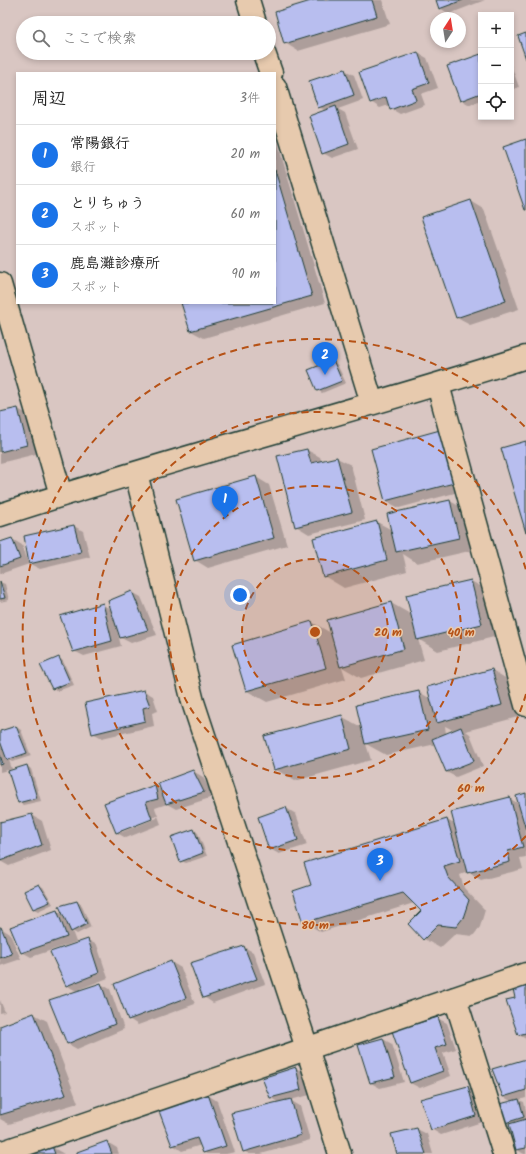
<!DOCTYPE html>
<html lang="ja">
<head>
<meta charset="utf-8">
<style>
  :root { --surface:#fff; --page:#f6f6f6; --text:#222; --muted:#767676; --line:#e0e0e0; --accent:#1a73e8 }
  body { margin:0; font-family:Kalam,"Klee One",sans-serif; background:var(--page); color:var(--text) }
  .controls { position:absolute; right:12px; top:12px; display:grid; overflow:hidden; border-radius:0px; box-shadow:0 2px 6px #0003 }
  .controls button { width:36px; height:36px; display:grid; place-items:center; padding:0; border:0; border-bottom:1px solid var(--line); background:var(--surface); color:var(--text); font:20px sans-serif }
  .compass { position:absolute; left:430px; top:12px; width:36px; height:36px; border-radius:50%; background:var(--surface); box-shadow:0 2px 6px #0003; rotate:12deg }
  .you { position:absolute; left:240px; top:595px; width:14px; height:14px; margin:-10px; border:3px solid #fff; border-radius:50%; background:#1a73e8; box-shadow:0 0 0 6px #1a73e833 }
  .badge { display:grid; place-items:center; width:26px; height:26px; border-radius:50%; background:var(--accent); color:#fff; font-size:13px; font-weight:700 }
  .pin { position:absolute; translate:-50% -33px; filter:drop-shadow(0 1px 2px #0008) }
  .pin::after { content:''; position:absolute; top:21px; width:14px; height:12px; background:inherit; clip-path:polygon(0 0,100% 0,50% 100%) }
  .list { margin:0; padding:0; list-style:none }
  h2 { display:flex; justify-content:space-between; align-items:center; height:52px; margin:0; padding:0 16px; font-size:17px }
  h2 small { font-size:13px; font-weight:400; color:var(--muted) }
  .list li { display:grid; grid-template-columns:26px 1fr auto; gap:12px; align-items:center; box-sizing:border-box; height:60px; padding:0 16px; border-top:1px solid var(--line) }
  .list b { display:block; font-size:15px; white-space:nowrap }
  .list p { margin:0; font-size:13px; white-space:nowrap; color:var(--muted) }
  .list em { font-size:13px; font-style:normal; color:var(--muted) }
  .icon { flex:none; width:22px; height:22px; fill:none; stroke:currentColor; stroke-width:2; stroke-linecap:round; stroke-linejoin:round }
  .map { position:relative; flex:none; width:526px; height:1154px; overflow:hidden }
  .search { position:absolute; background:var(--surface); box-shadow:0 2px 6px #0003; left:16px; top:16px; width:260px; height:44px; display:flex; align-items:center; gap:10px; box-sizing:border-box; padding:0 14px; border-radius:22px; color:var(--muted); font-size:15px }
  .panel { position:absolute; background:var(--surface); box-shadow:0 2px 6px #0003; left:16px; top:72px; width:260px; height:232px; border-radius:0px }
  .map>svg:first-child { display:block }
  .shadow { fill:#0003; fill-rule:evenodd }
  .building { fill:#b8beef; stroke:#1f3d34 }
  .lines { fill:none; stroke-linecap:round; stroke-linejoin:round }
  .minor-casing { stroke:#1f3d34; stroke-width:25 }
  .tertiary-casing { stroke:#1f3d34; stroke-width:25 }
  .minor { stroke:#e7caae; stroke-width:22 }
  .tertiary { stroke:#e7caae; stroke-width:22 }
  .ring { fill:none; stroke:#b65216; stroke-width:2; stroke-dasharray:7 5 }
  .centre { fill:#b65216; stroke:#e7caae; stroke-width:2 }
  .ring-label { font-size:12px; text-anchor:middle; font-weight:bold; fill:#b65216; stroke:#e7caae; stroke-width:3; stroke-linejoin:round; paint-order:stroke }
</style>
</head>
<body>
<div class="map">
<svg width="526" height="1154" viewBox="0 0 526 1154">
  <rect width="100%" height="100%" fill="#d9c6c2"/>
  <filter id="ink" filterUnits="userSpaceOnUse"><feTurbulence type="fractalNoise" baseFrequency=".025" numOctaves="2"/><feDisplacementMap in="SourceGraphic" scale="8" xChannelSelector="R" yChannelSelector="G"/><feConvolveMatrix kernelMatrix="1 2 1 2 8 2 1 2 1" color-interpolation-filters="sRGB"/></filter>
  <g filter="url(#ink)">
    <path class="shadow" d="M318,0h64l8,24 -92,27 -13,-8z
      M437,0h48l-36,14 -9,-6z
      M418,53l9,5 11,30 -17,6 4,11 -25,9 -9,-5 -2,-4 -9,3 -9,-6z
      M481,55v46l-11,4 -9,-5z
      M511,65l8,22 -8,3z
      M345,70l9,5 9,25 -25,9 7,4 13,36 -26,9 -9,-5 3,-42 -7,-4z
      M275,134l50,169 -121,35 -13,-7 -9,-28h93z
      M471,201l13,8 35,100 -49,16 -13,-7z
      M333,361l4,3 9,19 -24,10 -5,-3z
      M18,409l13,7 9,37 -40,10v-50z
      M439,431l27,59 -67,18 -13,-7z
      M307,450l13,7 2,5 15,-4 14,7 14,55 -56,14 -13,-8 -18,-69z
      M256,477l13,8 18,60 -79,23 -13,-8z
      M450,501l20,11 8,37 -61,14 -14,-9 4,17 -63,17 -20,-12 53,-54 15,8z
      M74,526l9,5 7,26 -50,12 -10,-5 -5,-28z
      M12,539l10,6 7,19 -29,10v-31z
      M471,581l20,11 11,43 -64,16 -20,-12 6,21 -63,18 -19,-11 4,12 -79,23 -20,-11 65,-69 19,11 60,-30 21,12z
      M0,582l5,2 4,16 -9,2z
      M132,592l9,5 16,38 -26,8 -10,-5 -3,-9 -1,1 4,16 -37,10 -10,-5 29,-46 9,5z
      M59,658l4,3 11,24 -17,6 -5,-3z
      M492,670l20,12 9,34 -55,15 4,3 13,32 -27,11 -10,-5 -10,-28 -50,11 -20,-11 5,16 -76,21 -20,-12 66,-53 22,12 -6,-23 62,-13 12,7zM445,726l4,2 5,3 -8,3z
      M144,691l9,5 5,15 -6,2 2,13 -52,12 -9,-5z
      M16,727l5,3 10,26 -19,6 -3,-2 3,9 -12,3v-40z
      M27,766l4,3 10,32 -18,4 -5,-3z
      M193,771l10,6 10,20 -37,12 -9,-5 -12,4 6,16 -35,14 -9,-5 -12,-30 50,-17 7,4zM157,816v2l-35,14v-2z
      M526,794v63l-6,1 3,11 -42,11 -13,-8 -8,3 4,13 21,22 -5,17 -7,9 -18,-2 -15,14 -16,-9 -2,-28 -8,-8 -93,29 -17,-10 8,-36 135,-66 9,5 53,-27 10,6z
      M286,808l10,6 11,31 -28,9 -9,-5z
      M32,815l10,6 9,29 -42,16 -9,-5v-38z
      M194,830l4,3 9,23 -21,7 -5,-2z
      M38,885l5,2 10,17 -15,7 -4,-2 -9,-18z
      M77,902l4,2 10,23 -14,7 -5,-3 4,11 -45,15 -9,-5 35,-41 8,4z
      M1,928l9,6 11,25 -21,7v-37z
      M88,940l9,5 11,33 -31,12 1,2 -12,-7z
      M244,947l9,5 12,32 -52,19 -9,-6z
      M171,962l10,6 14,36 -57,21 -9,-6z
      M101,984l9,5 14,40 -47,20 -9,-5 -18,-43z
      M526,985v54l-7,-4 -3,-37z
      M0,1000l5,12 -5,1z
      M34,1014l13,7 31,82 -69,21 -9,-5v-92z
      M437,1018l10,5 9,26 -13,4 8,23 -31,12 -10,-5z
      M383,1039l9,5 12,38 -24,6 -9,-5z
      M526,1060v38l-7,2 5,2 2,9v43h-2l-7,-4 -7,-25 -5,-3 7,-20 -8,-5 -10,-28z
      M296,1068l9,5 5,22 -20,5 10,6 10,34 -49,14h-12l-5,-3 35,-48 -8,-5z
      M468,1087l9,5 8,29 -44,14 -10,-6z
      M208,1095l9,6 18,51 -9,2h-19l-3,-2 -3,-7 -19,6 -9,-6z
      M417,1129l10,5 6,20h-35z
      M107,1142l10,6 2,6h-41z
      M52,1147l12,7h-34z"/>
    <path class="building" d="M314,0h58l5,16 -93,28 -9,-32z
      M436,0h27l-24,9z
      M526,33v26l-8,-23z
      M418,52l11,31 -17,6 4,11 -26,10 -4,-13 -16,6 -11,-31z
      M481,54v39l-21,8 -13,-35z
      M345,69l9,26 -36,13 -9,-27z
      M336,106l13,38 -27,10 -13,-38z
      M526,139v71h-1l-22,-63z
      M275,170l37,126 -122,35 -9,-28h94z
      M471,200l35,101 -50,17 -35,-101z
      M333,360l9,21 -25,10 -9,-21z
      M18,408l9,37 -27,7v-40z
      M440,430l14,53 -69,18 -14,-52z
      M526,441v92l-25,-85z
      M307,449l4,14 26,-6 15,55 -57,15 -18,-71z
      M256,476l18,62 -80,23 -18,-62z
      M450,500l9,38 -63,14 -9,-38z
      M377,521l10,39 -64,17 -10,-39z
      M74,525l7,27 -52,12 -5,-28z
      M12,538l8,21 -20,7v-24z
      M471,580l11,44 -65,16 -11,-45z
      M0,581l5,17 -5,1z
      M132,591l16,39 -28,8 -12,-37z
      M391,602l13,47 -64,18 -13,-47z
      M103,603l9,38 -39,11 -13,-36z
      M312,621l14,47 -80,23 -14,-46z
      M59,657l11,25 -18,7 -12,-24z
      M492,669l10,36 -65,18 -10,-36z
      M144,690l6,16 -7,2 2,13 -53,13 -7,-31z
      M419,691l9,39 -63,14 -9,-39z
      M342,715l9,34 -77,21 -10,-34z
      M16,726l11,27 -20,7 -7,-19v-10z
      M461,727l13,34 -28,11 -14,-33z
      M0,755l3,9 -3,1z
      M27,765l10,33 -19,5 -10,-32z
      M193,770l11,22 -38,12 -8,-21z
      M155,785l3,14 -12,3 6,17 -36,14 -12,-30z
      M526,793v37l-10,-34z
      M510,797l13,50 -15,4 2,11 -43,11 -16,-61z
      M286,807l12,33 -29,10 -11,-33z
      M32,814l10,31 -42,16v-39z
      M447,819l13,42 -16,5 4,11 21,23 -6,18 -7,9 -18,-2 -15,15 -15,-16 13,-13 -18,-18 -100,30 -10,-32 18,-6 -7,-22z
      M194,829l9,24 -23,9 -9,-25z
      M39,884l11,18 -17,7 -9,-18z
      M77,901l10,23 -16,8 -12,-26z
      M57,910l10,27 -46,16 -11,-26z
      M0,927h1l11,27 -12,4z
      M88,939l11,34 -33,13 -16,-34z
      M244,946l13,33 -54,19 -13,-35z
      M171,961l15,37 -58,22 -14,-36z
      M101,983l14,41 -48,20 -18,-44z
      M526,984v49l-8,2 -12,-35 9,-2 -2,-9z
      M34,1013l32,82 -66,20v-89z
      M438,1017l9,27 -12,4 8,23 -33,12 -18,-52z
      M383,1038l12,39 -25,6 -12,-38z
      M526,1059v31l-23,7 -11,-28z
      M296,1067l5,23 -31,8 -8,-20z
      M468,1086l8,30 -45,14 -11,-31z
      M208,1094l18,52 -23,7 -6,-15 -25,8 -13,-35z
      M291,1099l10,36 -58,17 -12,-39z
      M519,1099l5,18 -19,6 -5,-19z
      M526,1119v29l-10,2 -7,-26z
      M417,1128l9,26h-29l-6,-20z
      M107,1141l5,13h-35v-2z
      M52,1146l3,8h-28z"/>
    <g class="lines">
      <defs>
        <path id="minor" d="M0,284l61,211
          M438,385l88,320
          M455,998l49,156
          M0,1153l526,-179"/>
        <path id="tertiary" d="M248,0l7,23
          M264,53l7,20
          M275,87l97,316
          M136,473l57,229 114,346 33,106
          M0,515c174,-57 352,-103 526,-158"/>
      </defs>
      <use href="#minor" class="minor-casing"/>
      <use href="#tertiary" class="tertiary-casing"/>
      <use href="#minor" class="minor"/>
      <use href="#tertiary" class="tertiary"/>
    </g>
  </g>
  <circle cx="315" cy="632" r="73" fill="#b65216" fill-opacity=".12"/>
  <g class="ring">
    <circle cx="315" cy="632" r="73"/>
    <circle cx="315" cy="632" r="146"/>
    <path d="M526 694A220 220 0 1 1 526 570"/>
    <path d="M526 836A293 293 0 1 1 526 428"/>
  </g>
  <circle cx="315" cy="632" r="6" class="centre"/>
  <g class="ring-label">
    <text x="388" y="636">20 m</text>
    <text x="461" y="636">40 m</text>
    <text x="471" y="792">60 m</text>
    <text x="315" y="929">80 m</text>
  </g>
</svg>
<div class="controls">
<button>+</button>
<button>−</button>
<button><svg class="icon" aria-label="locate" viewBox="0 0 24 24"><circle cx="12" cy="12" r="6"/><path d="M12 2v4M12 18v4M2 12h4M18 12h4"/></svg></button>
</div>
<svg class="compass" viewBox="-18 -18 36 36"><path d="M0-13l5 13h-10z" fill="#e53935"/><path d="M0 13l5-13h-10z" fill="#767676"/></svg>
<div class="you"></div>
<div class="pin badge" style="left:225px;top:519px">1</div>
<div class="pin badge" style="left:325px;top:375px">2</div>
<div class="pin badge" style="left:380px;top:881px">3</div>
<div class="search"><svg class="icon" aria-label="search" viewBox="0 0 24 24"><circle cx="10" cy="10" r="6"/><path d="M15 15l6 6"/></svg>ここで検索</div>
<section class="panel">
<h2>周辺<small>3件</small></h2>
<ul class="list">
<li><span class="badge">1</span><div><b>常陽銀行</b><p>銀行</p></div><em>20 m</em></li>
<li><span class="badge">2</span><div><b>とりちゅう</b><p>スポット</p></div><em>60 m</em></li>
<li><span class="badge">3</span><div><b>鹿島灘診療所</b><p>スポット</p></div><em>90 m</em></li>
</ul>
</section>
</div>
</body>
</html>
